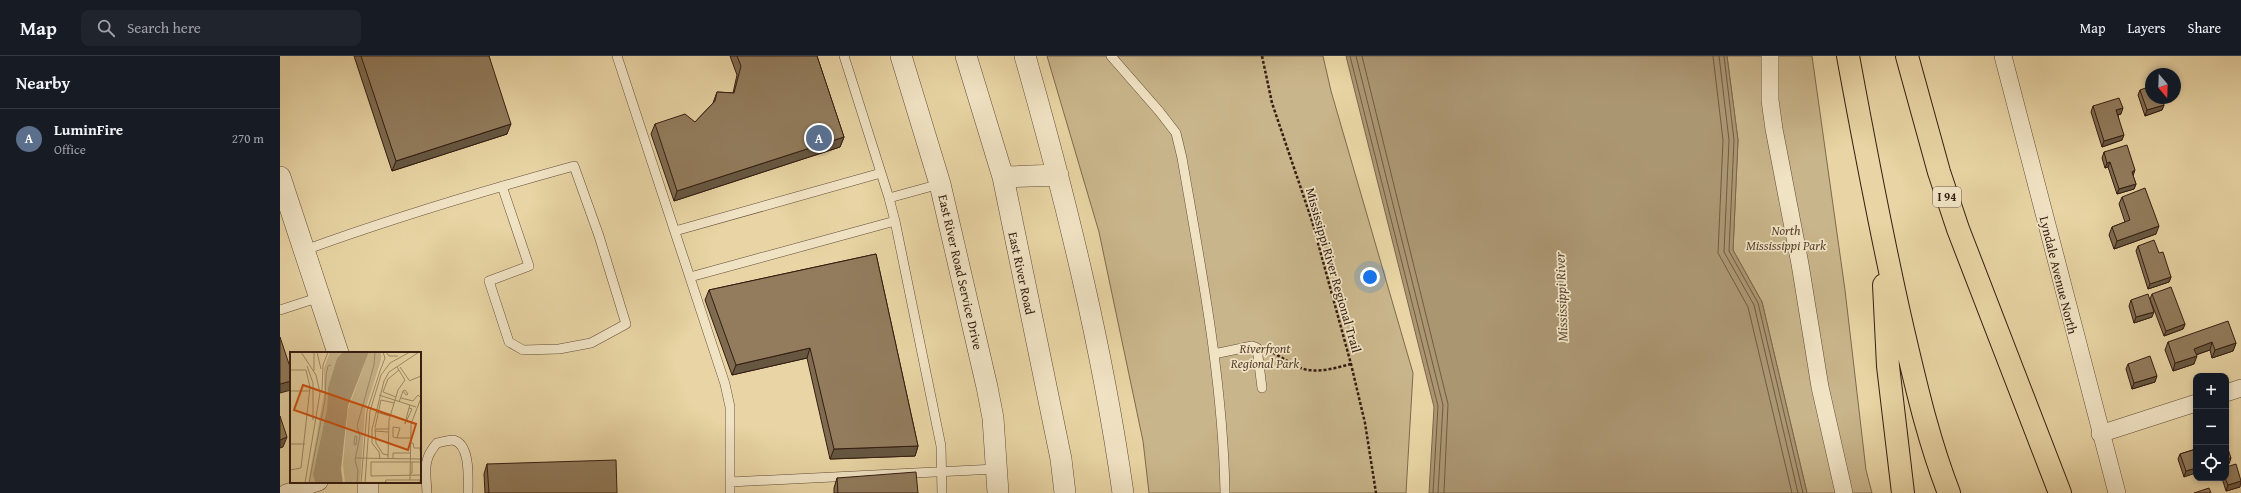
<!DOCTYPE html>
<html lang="en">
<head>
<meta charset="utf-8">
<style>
  :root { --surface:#171b24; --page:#20242c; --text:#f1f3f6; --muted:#9ea1a6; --line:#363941; --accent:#c59692 }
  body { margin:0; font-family:"Gentium Book Plus",serif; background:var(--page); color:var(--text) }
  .controls { position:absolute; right:12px; bottom:12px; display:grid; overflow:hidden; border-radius:8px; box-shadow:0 2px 6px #0003 }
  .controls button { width:36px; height:36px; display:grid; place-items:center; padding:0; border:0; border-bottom:1px solid var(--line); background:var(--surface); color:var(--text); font:20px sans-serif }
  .compass { position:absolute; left:1865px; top:12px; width:36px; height:36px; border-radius:50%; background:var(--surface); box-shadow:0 2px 6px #0003; rotate:161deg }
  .you { position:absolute; left:1090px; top:221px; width:14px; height:14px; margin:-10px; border:3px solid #fff; border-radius:50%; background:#1a73e8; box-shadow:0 0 0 6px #1a73e833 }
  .badge { display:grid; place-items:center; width:26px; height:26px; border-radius:50%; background:var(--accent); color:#fff; font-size:13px; font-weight:700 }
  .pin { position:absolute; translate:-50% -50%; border:2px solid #fff; box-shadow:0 1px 4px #0006 }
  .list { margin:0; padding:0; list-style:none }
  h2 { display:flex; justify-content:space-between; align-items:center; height:52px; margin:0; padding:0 16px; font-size:17px }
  h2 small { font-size:13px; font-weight:400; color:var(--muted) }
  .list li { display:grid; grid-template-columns:26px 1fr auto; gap:12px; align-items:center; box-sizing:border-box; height:60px; padding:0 16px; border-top:1px solid var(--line) }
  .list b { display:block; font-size:15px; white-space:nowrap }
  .list p { margin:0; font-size:13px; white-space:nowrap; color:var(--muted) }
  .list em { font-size:13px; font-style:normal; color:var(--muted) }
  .icon { flex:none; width:22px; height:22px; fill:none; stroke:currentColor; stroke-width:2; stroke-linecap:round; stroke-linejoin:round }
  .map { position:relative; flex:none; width:1961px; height:437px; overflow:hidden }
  header { display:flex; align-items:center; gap:24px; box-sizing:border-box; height:56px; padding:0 20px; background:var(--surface); border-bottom:1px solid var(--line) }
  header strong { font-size:19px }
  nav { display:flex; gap:22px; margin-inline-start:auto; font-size:14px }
  .search { width:280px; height:36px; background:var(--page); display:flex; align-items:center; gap:10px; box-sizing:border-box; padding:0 14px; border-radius:8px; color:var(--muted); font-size:15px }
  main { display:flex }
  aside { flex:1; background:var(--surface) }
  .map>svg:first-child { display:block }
  .green { fill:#c9b58b; stroke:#7e694e }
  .water { fill:#ab9672; stroke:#7b664b }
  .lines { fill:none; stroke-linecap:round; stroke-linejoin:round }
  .shore { stroke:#705a42; stroke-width:1 }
  .service-casing { stroke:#614b36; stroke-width:10 }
  .minor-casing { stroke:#614b36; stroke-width:18 }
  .tertiary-casing { stroke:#614b36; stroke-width:22 }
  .motorway-casing { stroke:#341d11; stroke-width:24 }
  .path { stroke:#341d11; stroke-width:2.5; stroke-dasharray:3 2; stroke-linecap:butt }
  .service { stroke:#f0e3c4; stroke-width:9 }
  .minor { stroke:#f0e3c4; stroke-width:17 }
  .tertiary { stroke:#f0e3c4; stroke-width:21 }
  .motorway { stroke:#e8d4a4; stroke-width:22 }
  .wall { fill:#7e6b50; stroke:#341d11 }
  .shaded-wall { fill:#665741; stroke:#341d11 }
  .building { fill:#927c5d; stroke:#341d11 }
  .labels { text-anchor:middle; stroke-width:3.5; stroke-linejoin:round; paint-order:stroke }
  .shield { fill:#f0e3c4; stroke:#6c5847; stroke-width:1 }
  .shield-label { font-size:12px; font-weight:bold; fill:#341d11 }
  .park-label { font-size:13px; font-style:italic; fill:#594330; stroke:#f0e3c4 }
  .street-label { font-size:13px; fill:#341d11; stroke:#f0e3c4 }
  .water-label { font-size:14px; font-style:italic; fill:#5e4733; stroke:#f0e3c4 }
  .inset-road { fill:none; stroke:#a08b69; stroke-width:1 }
  .view { fill:#cd500d; fill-opacity:0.15; stroke:#cd500d; stroke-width:2 }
  .inset-edge { fill:none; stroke:#341d11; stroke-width:2 }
</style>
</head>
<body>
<header>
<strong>Map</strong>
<div class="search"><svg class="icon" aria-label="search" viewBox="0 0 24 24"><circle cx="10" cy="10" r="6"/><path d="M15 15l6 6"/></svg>Search here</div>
<nav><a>Map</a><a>Layers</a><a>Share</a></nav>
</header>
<main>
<aside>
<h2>Nearby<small></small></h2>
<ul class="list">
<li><span class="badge" style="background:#5c6f8a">A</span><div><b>LuminFire</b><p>Office</p></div><em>270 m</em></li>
</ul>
</aside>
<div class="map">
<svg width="1961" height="437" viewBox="0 0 1961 437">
  <rect width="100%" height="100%" fill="#e8d4a4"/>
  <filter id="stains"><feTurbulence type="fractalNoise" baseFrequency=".005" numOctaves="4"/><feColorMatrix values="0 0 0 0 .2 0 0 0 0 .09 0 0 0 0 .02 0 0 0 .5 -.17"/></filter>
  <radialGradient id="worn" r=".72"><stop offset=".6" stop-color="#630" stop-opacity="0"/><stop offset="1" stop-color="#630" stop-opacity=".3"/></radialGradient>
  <path class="green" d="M767,0h276l8,35 82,282 -7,120h-257l-6,-52 -44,-209z
    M1447,0h85l33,234 21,180 6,23h-65l-45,-191 -29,-52 5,-110z"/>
  <path class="water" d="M1066,0h381l11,84 -5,110 29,52 45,191h-378l5,-86z"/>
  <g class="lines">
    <path class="shore" d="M1070,0l88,350 -5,87
      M1076,0l87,349 -5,88
      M1082,0l86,348 -4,89
      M1433,0l10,84 -5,113 30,54 44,186
      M1439,0l10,84 -5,112 30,53 44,188
      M1444,0l10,84 -5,111 29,52 45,190"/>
    <defs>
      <path id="service" d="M337,0l108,328 5,23v86
        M564,0l45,142
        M831,0l48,55 17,22 6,25c19,110 41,222 43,335
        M615,165l46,225 1,47
        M395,175l206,-58
        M25,194c88,-32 178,-59 269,-84l25,70 27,88 -35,19 -32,6 -36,1 -14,-8 -20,-61 40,-15 -27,-80
        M410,221l205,-56 -6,-23 51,-14
        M0,254l40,-13
        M934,298l38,-8 5,2 5,40
        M450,426l266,-13
        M147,437c-1,-22 -5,-33 10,-50 5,-1 12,-3 16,-3 18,4 15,39 15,53"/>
      <path id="minor" d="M1490,0v44l4,29 26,135 20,123 24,106
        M1723,0l114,437
        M1946,337l15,-5
        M1820,378l96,-31
        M6,437l33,-11"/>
      <path id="tertiary" d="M621,0l39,128 47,203 6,31 5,75
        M686,0l37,121 58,282 4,34
        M745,0c41,144 77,289 98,437
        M0,121l58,176
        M723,121l55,-2
        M88,426v11"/>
      <path id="motorway" d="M1568,0c17,92 34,183 55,274 13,55 25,109 46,163
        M1627,0l32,116 19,57 102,264
        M1604,229l4,81 15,127"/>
    </defs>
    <use href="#service" class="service-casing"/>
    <use href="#minor" class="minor-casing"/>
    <use href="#tertiary" class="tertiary-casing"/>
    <use href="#motorway" class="motorway-casing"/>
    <path class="path" d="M982,0l10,47 40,118 39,143 14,59 11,70
      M988,295c12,4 22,13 33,17 15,6 35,0 50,-4"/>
    <use href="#service" class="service"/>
    <use href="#minor" class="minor"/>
    <use href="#tertiary" class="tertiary"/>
    <use href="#motorway" class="motorway"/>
  </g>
  <path class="wall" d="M74,0h135l18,78 -115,37z
    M450,0h87l27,81 -4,10 -166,54 -23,-67 4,-10 40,-2 18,-19 4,-11 16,1 4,-18z
    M1860,34l24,15 -2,5 -17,6 -7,-21z
    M1813,50l28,8 -3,1 4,25 -20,7 -11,-35z
    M1824,96l29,24 3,8 -2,5 -17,5 -9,-27 -3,1 -3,-10z
    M1842,141l34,37 -42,15 -5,-14 3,-8 13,-5 -6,-18z
    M1858,190l21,7 12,24 -2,5 -21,7 -12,-38z
    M596,198l42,192 -3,10 -85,3 -23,-101 -75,17 -27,-75 4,-10z
    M1872,238l33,30 -2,5 -19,7 -14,-37z
    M1851,244l21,17 -18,6 -5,-17z
    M1888,286l68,1 -3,8 -21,7 -2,-8 -14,5 -2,9 -21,7 -8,-21z
    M1848,308l27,18 -23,7 -6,-20z
    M1916,393l-12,28 -6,-18 2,-5z
    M207,408l130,29h-132l-1,-19z
    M557,422l81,15h-84v-5z
    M1942,422h4l14,9 -14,4z"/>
  <path class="shaded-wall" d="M1884,49l-2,5 -17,6 2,-6z
    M1843,52l-2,6 -7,2 2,-6z
    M231,68l-4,10 -115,37 4,-10z
    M1844,79l-2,5 -20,7 2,-6z
    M564,81l-4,10 -166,54 3,-10z
    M1830,106l-2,5 -3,1 2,-5z
    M1855,114l-2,6 -1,-4z
    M1856,128l-2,5 -17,5 2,-5z
    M1879,170l-3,8 -42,15 3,-8z
    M1891,221l-2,5 -21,7 2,-5z
    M1874,256l-2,5 -18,6 2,-6z
    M1905,268l-2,5 -19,7 2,-5z
    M1932,286l-2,8 -18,6 2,-7z
    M1956,287l-3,8 -21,7 3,-8z
    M530,292l-3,10 -75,17 4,-10z
    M1917,300l-3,8 -21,7 2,-8z
    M1877,320l-2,6 -23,7 2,-6z
    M11,325v9l-11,3v-9z
    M7,381l-4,10 -3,1v-8z
    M638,390l-3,10 -85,3 4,-10z
    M1951,402l-2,6h-3v-4z
    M1916,412v5l-12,4 2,-6z
    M1961,425l-1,6 -14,4 2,-6z"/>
  <path class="building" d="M81,0h128l22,68 -115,37z
    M457,0h80l27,81 -167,54 -22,-67 30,-10 10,8 20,-21 2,-9 17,1 7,-27z
    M1871,30v12h11l2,7 -17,5 -7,-20z
    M1839,42l4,10 -7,2 8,25 -20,6 -11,-35z
    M1847,89l8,25 -3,2 4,12 -17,5 -9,-27 -3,1 -3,-11z
    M1865,132l14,38 -42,15 -5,-14 18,-7 -8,-23z
    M1874,184l5,13 4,-1 8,25 -21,7 -12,-38z
    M596,198l42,192 -84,3 -24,-101 -74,17 -27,-75z
    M1891,231l14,37 -19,7 -14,-37z
    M1868,238l6,18 -18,5 -5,-17z
    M1948,265l8,22 -21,7 -3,-8 -18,7 3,7 -22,7 -7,-21z
    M0,281l11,33v11l-11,3z
    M1870,300l7,20 -23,7 -6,-19z
    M0,360l7,21 -7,3z
    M1946,387l5,15 -5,2z
    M1916,393v19l-10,3 -6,-17z
    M336,404l1,33h-128l-2,-29z
    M1956,408l5,17 -13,4 -3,-7h1v-11z
    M636,416l2,21h-80l-1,-15z
    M1929,432l2,5h-17z"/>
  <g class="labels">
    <rect class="shield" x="1653" y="131" width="28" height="20" rx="3"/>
    <g class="shield-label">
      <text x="1667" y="145">I 94</text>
    </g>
    <g class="park-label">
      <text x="1506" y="179">North<tspan x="1506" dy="15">Mississippi Park</tspan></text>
      <text x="985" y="297">Riverfront<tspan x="985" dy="15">Regional Park</tspan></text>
    </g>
    <g class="street-label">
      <text transform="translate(1054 214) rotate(74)" y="5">Mississippi River Regional Trail</text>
      <text transform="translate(681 216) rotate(77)" y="5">East River Road Service Drive</text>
      <text transform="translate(742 217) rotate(78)" y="5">East River Road</text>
      <text transform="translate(1779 219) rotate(76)" y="5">Lyndale Avenue North</text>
    </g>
    <g class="water-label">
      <text transform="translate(1281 241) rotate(-92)" y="5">Mississippi River</text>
    </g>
  </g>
  <g transform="translate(10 296)">
    <rect width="131" height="131" fill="#e8d4a4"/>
    <path d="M40,0h13l-6,6 -9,29 -1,22 -14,65 2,9h-7l16,-89v-26zM79,0h12v8l-16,50 -5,73h-15l-2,-19 5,-55z" fill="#c9b58b"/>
    <path d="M53,0h26l-21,54 -7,63 2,14h-28l-2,-9 14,-65 1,-22 9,-29z" fill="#ab9672"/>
    <path class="inset-road" d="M11,0l15,23 4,18 -15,90M24,0v19M27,0l4,17M96,0l3,4h9M17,14l6,17v37M110,15l9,13M0,18h16l4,17 -9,81 -11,2M90,19l5,-13 -2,-6M91,23l9,-12 20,-11M119,29l12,-5M0,39h20M32,39l1,-26 5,-13M89,43l37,12M106,45l-13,-5 5,-13 11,-9M111,46l12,3 5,-6 3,3M109,50l4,-11 2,-1 3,4 -2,1 -3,-4M119,56l3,1 -7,15v-1l4,-15 1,-3M86,60l14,4M85,76l6,-28 13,3M85,77l1,14 7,11 5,1M85,77h13M85,79l13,1M65,84l2,1 -1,8 -2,-1zM107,86l3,-10 -7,-1v10l4,1h13M120,91h3l1,5h6l1,11M0,92h15M65,106l66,1M98,106l1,-38 9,-30 7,-10 -8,-13M103,106v-5h17M90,107l-1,-7 -7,-9v-14l12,-48 5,-9 30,-20M131,110h-50v14l50,-1M120,122l2,-1v-11M120,128l1,-56 10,-26M19,131l16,-83 1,-25 2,-9 3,-1M67,131l1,-12 -3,-11 5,-24 -3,-10 17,-61 1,-13M71,131l6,-72 13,-40M75,131l5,-72 11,-36M95,131l1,-3h34v3"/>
    <path class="view" d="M13,33l113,39 -8,26 -114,-40z"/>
    <rect width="131" height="131" class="inset-edge"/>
  </g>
  <rect width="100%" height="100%" filter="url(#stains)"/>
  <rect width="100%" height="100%" fill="url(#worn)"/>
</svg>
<div class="controls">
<button>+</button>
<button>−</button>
<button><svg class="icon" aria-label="locate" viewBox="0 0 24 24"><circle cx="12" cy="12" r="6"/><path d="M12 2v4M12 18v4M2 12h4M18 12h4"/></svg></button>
</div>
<svg class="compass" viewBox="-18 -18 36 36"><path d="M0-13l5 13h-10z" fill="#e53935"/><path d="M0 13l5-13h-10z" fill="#9ea1a6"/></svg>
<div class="you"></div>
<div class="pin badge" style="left:539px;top:82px;background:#5c6f8a">A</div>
</div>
</main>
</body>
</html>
